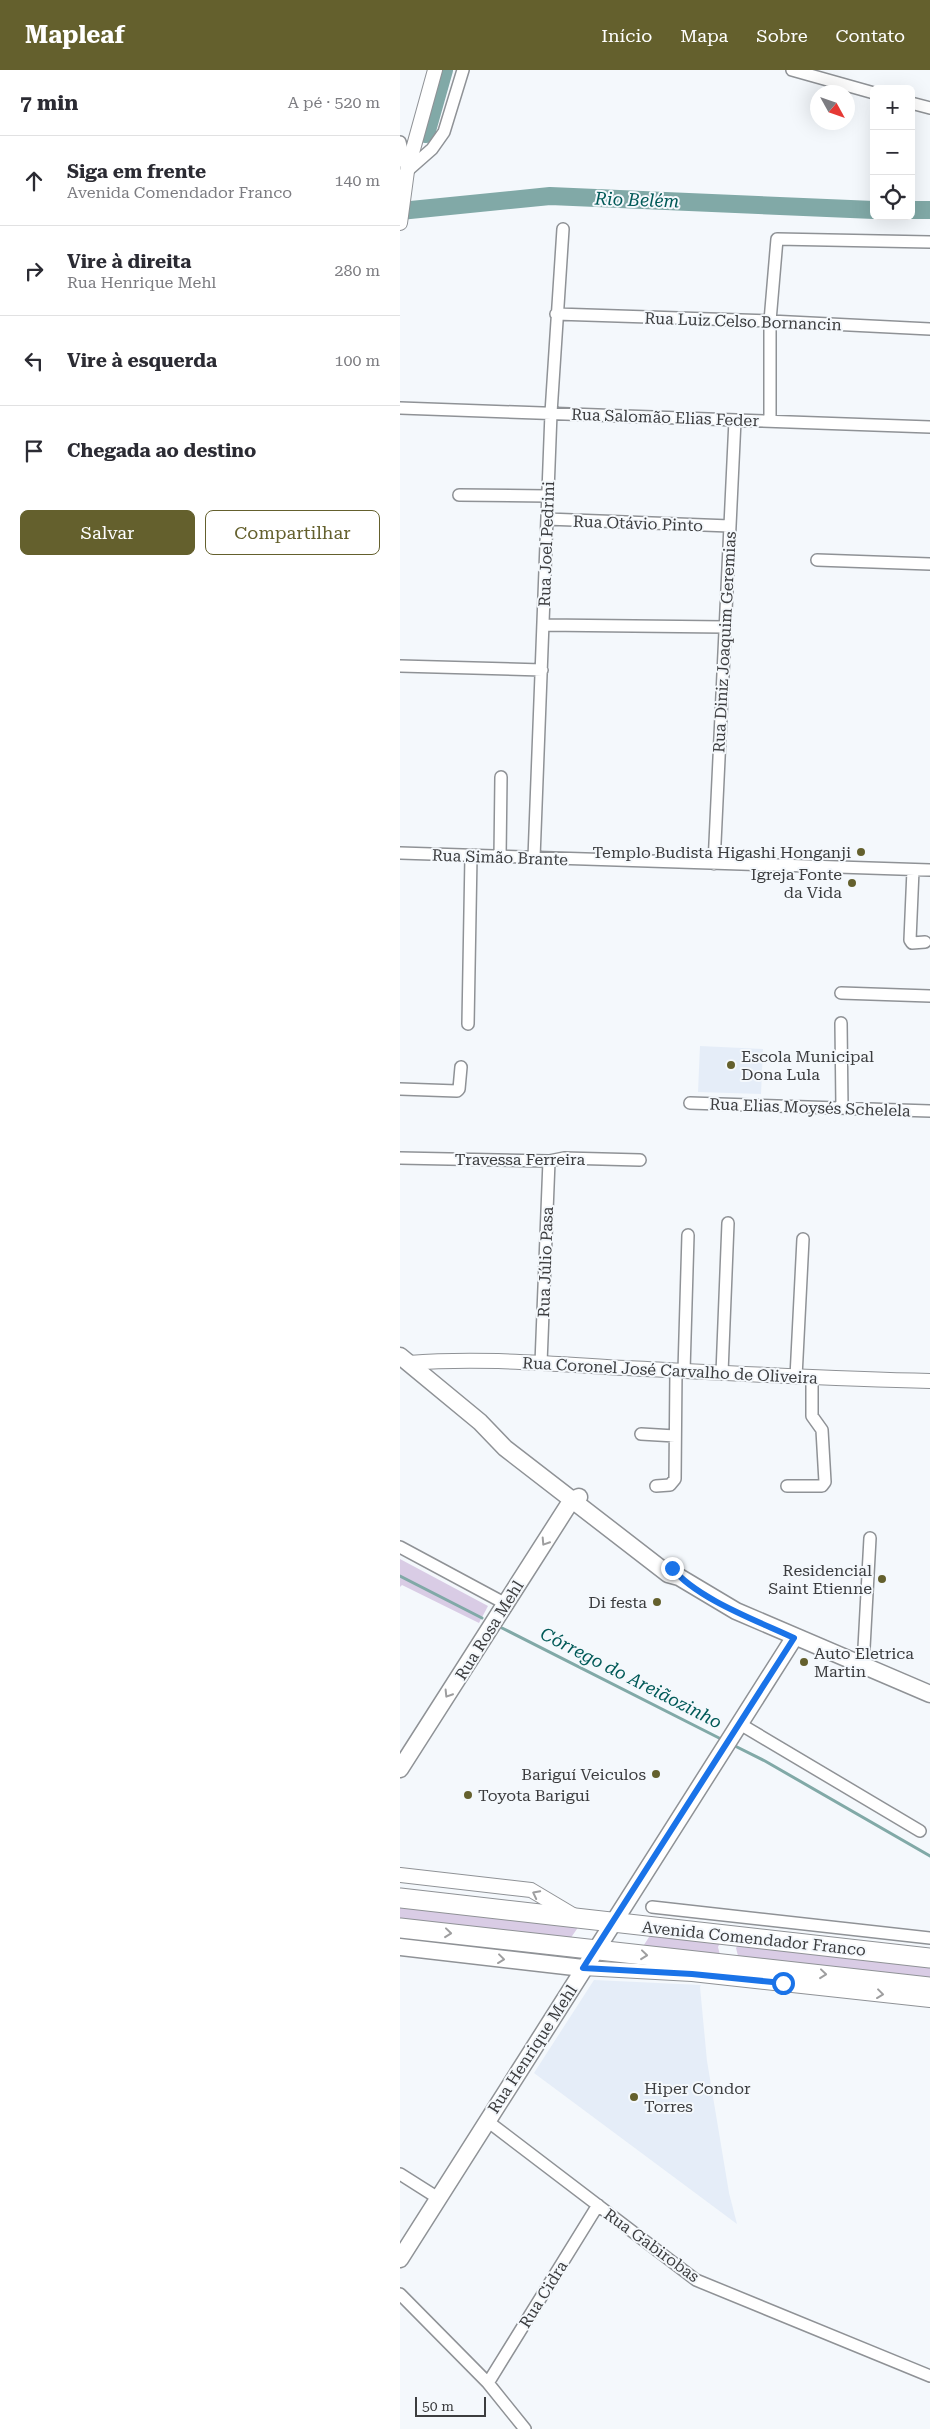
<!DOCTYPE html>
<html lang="pt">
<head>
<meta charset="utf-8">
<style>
  :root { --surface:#fff; --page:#f7f7f7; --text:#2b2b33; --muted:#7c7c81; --line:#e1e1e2; --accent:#64602d }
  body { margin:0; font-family:"Roboto Serif",serif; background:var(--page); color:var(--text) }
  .controls { position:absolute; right:15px; top:15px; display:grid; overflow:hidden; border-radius:8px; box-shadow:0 5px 20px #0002 }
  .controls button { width:45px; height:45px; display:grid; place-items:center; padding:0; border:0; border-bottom:1px solid var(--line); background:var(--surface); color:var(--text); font:25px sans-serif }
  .compass { position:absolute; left:410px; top:15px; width:45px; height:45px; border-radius:50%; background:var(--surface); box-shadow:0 5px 20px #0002; rotate:130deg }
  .scale { position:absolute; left:15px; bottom:12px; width:71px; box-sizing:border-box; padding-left:5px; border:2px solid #3c3d3f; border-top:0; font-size:14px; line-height:18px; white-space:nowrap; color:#3c3d3f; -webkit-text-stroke:4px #f4f8fc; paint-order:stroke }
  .stop { position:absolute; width:15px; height:15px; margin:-11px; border:4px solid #1a73e8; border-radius:50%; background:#fff }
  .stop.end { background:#1a73e8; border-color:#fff; box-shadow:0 1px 5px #0008 }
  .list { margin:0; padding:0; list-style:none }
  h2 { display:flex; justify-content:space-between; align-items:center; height:65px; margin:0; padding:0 20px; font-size:21px }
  h2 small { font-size:16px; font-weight:400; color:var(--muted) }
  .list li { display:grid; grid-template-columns:32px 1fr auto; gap:15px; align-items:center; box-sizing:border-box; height:90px; padding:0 20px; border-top:1px solid var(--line) }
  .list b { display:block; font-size:19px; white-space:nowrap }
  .list p { margin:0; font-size:16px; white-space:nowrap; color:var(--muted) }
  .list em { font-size:16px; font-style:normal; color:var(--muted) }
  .actions { display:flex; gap:10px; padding:15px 20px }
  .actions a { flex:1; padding:11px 0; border:1px solid var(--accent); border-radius:8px; text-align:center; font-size:18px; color:var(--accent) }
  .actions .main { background:var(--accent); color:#fff }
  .icon { flex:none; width:28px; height:28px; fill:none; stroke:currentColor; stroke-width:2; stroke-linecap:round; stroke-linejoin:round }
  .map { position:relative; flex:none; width:530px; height:2359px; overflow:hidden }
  header { display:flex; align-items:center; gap:30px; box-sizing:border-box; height:70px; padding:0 25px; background:var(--accent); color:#fff }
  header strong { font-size:24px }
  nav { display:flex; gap:28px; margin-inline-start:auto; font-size:18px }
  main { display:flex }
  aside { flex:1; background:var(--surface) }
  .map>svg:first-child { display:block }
  .built { fill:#e5edf8 }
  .green { fill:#d9cce5 }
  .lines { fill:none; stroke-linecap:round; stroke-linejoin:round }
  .stream { stroke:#81a9a7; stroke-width:3 }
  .river { stroke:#81a9a7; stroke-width:18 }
  .minor-casing { stroke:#8f9296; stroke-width:14 }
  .tertiary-casing { stroke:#8f9296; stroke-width:16 }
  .secondary-casing { stroke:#8f9296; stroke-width:19 }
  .trunk-casing { stroke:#8f9296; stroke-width:21 }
  .minor { stroke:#fff; stroke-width:11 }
  .tertiary { stroke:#fff; stroke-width:14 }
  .secondary { stroke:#fff; stroke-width:16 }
  .trunk { stroke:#fff; stroke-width:19 }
  .oneway { stroke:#9e9e9f }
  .route { stroke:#1a73e8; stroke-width:6 }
  .poi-dot { fill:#64602d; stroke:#f4f8fc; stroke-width:2 }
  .labels { text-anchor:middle; stroke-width:4; stroke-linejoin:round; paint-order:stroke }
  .street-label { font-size:16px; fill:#3c3d3f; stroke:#f4f8fc }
  .poi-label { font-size:16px; fill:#3c3d3f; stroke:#f4f8fc; text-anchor:end }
  .water-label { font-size:18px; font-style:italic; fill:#005957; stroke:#f4f8fc }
</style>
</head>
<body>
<header>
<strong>Mapleaf</strong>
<nav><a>Início</a><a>Mapa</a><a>Sobre</a><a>Contato</a></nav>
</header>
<main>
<aside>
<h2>7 min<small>A pé · 520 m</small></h2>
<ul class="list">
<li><svg class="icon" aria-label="ahead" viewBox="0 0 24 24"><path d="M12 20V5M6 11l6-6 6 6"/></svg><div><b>Siga em frente</b><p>Avenida Comendador Franco</p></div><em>140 m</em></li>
<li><svg class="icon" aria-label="right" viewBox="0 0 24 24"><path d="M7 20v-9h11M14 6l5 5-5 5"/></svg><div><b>Vire à direita</b><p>Rua Henrique Mehl</p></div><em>280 m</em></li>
<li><svg class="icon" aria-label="left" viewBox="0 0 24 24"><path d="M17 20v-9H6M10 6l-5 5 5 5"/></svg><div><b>Vire à esquerda</b></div><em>100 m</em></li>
<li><svg class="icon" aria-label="arrive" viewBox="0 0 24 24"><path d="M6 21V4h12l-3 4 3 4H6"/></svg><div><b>Chegada ao destino</b></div></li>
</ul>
<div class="actions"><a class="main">Salvar</a><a>Compartilhar</a></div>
</aside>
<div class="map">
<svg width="530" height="2359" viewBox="0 0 530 2359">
  <rect width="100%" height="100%" fill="#f4f8fc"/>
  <path class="built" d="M300,976l63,3 -2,45 -63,-2z
    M194,1910l107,5 -1,2 7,74 22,132 8,31 -203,-151z"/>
  <path class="green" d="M0,1489l88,47 -9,17 -77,-38 -2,2z
    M0,1835l179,21 -9,13 -170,-18z
    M251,1864l69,9 -2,4 2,8 -78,-7z
    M339,1874l191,21v14l-192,-23 -2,-8z"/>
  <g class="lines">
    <path class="stream" d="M0,1506l82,42
      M102,1558l221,112
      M333,1675l32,16 165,95"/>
    <path class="river" d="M26,64l18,-64
      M511,140h19
      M0,141l150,-15 324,14"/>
    <defs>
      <path id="minor" d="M392,0l82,23
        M511,33l19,5
        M0,72l7,29 25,-22 12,-17 19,-62
        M156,244l214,7 160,8
        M0,338l530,19
        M370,351v-100l7,-82 153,3
        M59,425l89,1
        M147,449l183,7
        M417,490l113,4
        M143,555l182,2
        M0,596l142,4
        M0,783l530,17
        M100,787l1,-80
        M134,788l17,-445 12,-184
        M314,794l21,-444
        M513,800l-3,70 2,3 13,-1
        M441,923l89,3
        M441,953l1,85
        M68,954l3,-168
        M0,1019l57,2 2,-2 2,-22
        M290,1033l240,8
        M0,1088l149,3 15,-3 76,2
        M141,1293l8,-202
        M284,1301l4,-136
        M322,1303l6,-150
        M396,1307l7,-138
        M241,1364l34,2
        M256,1416l14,-1 5,-6 1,-108
        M387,1416h35l3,-4 -3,-52 -10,-14v-39
        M0,1477l106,57
        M463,1596l7,-128
        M340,1654l180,107
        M252,1837l278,31
        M86,2050l210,160 234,96
        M0,2104l38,24
        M0,2224l88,89 37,46
        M88,2313l110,-178"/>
      <path id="tertiary" d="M0,153l7,-52 28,-101
        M9,1293c72,-6 146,1 217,5 101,5 203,11 304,13
        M0,1805l131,15 42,25
        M183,1898l109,6 238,26"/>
      <path id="secondary" d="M0,1286l80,66 25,26 163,126 11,3 57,34 194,83
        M0,1699l171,-268 8,-4
        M0,1877l183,21
        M0,2189l394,-621"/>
      <path id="trunk" d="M0,1828l530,60
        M0,1858l530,59"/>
    </defs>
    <use href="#minor" class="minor-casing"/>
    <use href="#tertiary" class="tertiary-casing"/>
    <use href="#secondary" class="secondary-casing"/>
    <use href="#trunk" class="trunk-casing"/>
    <use href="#minor" class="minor"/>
    <use href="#tertiary" class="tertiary"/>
    <use href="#secondary" class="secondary"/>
    <use href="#trunk" class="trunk"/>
  </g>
  <defs><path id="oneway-chevron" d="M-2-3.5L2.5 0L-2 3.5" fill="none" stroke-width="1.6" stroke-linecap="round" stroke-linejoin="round" transform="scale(1.25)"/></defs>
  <g class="oneway">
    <use href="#oneway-chevron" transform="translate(145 1472) rotate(123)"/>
    <use href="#oneway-chevron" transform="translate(48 1624) rotate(122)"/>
    <use href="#oneway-chevron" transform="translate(136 1824) rotate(-153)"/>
    <use href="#oneway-chevron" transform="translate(48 1863) rotate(6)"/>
    <use href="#oneway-chevron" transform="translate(244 1885) rotate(6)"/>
    <use href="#oneway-chevron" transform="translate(101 1889) rotate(7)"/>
    <use href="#oneway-chevron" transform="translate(423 1904) rotate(6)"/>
    <use href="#oneway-chevron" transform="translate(480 1924) rotate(7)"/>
  </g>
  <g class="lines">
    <path class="route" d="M272,1498c25,31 86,53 122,70l-211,330 109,6 91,9"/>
  </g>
  <g class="poi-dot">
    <circle cx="461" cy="782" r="5"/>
    <circle cx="452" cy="813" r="5"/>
    <circle cx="331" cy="995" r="5"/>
    <circle cx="482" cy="1509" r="5"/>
    <circle cx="257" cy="1532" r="5"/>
    <circle cx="404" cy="1592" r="5"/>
    <circle cx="256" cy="1704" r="5"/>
    <circle cx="68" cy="1725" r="5"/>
    <circle cx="234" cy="2027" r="5"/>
  </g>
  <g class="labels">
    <g class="street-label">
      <text transform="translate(343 251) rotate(2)" y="6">Rua Luiz Celso Bornancin</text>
      <text transform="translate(265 347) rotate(2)" y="6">Rua Salomão Elias Feder</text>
      <text transform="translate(238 453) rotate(2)" y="6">Rua Otávio Pinto</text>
      <text transform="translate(146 474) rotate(-88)" y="6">Rua Joel Pedrini</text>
      <text transform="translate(324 572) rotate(-87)" y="6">Rua Diniz Joaquim Geremias</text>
      <text transform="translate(100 787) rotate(2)" y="6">Rua Simão Brante</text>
      <text transform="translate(410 1037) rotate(2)" y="6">Rua Elias Moysés Schelela</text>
      <text x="120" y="1095">Travessa Ferreira</text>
      <text transform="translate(145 1192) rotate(-88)" y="6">Rua Júlio Pasa</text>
      <text transform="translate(270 1300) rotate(3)" y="6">Rua Coronel José Carvalho de Oliveira</text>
      <text transform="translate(89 1560) rotate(-58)" y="6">Rua Rosa Mehl</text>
      <text transform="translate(354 1868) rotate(6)" y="6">Avenida Comendador Franco</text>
      <text transform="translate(132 1979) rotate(-57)" y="6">Rua Henrique Mehl</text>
      <text transform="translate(252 2175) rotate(36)" y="6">Rua Gabirobas</text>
      <text transform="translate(143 2224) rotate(-58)" y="6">Rua Cidra</text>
    </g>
    <g class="poi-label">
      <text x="451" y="788">Templo Budista Higashi Honganji</text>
      <text x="442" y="810">Igreja Fonte<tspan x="442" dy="18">da Vida</tspan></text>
      <text x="341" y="992" text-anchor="start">Escola Municipal<tspan x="341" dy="18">Dona Lula</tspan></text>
      <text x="472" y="1506">Residencial<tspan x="472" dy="18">Saint Etienne</tspan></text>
      <text x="247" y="1538">Di festa</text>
      <text x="414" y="1589" text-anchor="start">Auto Eletrica<tspan x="414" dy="18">Martin</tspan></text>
      <text x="246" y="1710">Bariguí Veiculos</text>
      <text x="78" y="1731" text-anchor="start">Toyota Barigui</text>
      <text x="244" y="2024" text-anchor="start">Hiper Condor<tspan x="244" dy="18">Torres</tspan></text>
    </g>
    <g class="water-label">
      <text transform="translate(237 130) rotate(2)" y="6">Rio Belém</text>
      <text transform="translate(231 1608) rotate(27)" y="6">Córrego do Areiãozinho</text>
    </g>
  </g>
</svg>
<div class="controls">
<button>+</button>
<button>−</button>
<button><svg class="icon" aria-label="locate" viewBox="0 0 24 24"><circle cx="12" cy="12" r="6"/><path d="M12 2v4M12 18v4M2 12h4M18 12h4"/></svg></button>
</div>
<svg class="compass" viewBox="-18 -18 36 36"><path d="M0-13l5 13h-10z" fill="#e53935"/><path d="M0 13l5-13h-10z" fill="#7c7c81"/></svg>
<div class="scale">50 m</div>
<div class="stop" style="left:383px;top:1913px"></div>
<div class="stop end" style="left:272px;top:1498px"></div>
</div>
</main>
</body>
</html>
